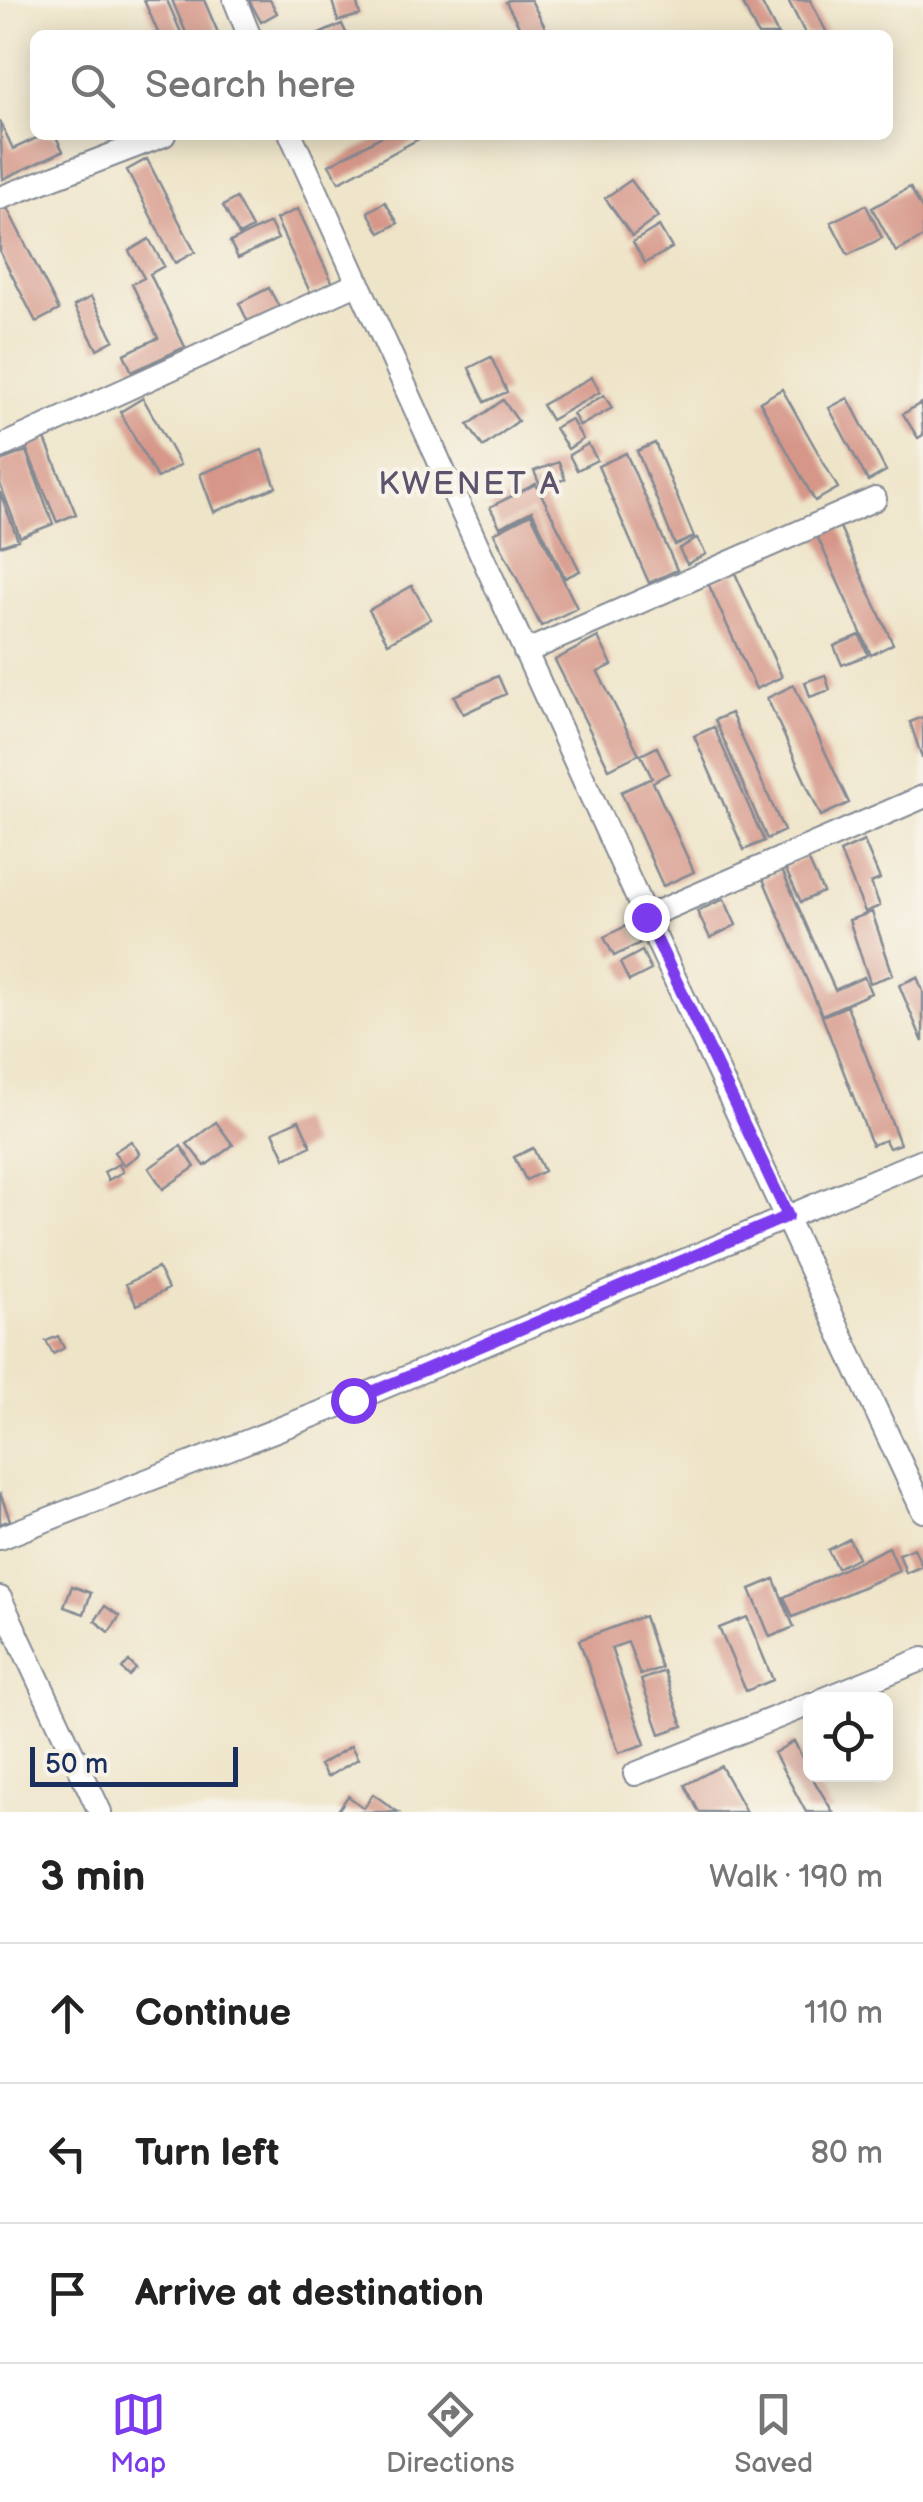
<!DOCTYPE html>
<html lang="en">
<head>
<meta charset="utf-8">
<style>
  :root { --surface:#fff; --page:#f2f2f2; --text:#222; --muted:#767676; --line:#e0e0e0; --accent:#7c3aed }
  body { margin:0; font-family:"Balsamiq Sans",sans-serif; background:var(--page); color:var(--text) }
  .controls { position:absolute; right:30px; bottom:30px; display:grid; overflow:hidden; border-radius:15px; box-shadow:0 5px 25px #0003 }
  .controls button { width:90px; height:90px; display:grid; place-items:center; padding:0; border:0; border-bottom:2px solid var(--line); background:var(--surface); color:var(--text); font:50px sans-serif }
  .scale { position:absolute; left:30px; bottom:25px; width:208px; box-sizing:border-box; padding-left:10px; border:5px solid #1b2f5e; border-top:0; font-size:28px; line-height:35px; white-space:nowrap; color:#1b2f5e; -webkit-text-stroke:8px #f7f3e8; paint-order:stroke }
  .stop { position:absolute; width:30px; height:30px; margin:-22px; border:8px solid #7c3aed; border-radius:50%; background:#fff }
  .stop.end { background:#7c3aed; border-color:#fff; box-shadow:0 2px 10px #0008 }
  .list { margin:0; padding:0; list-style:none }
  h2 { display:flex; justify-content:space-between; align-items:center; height:130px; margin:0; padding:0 40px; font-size:42px }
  h2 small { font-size:32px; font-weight:400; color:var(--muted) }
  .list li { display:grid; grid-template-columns:65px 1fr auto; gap:30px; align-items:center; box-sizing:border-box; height:140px; padding:0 40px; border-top:2px solid var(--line) }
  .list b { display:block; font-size:38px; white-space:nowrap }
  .list em { font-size:32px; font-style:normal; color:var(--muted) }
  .icon { flex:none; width:55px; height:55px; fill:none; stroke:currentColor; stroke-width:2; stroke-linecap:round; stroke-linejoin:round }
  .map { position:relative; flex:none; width:923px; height:1812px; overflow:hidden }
  .search { position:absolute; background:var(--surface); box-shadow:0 5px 25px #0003; left:30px; right:30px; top:30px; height:110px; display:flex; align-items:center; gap:25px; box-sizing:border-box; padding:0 35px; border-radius:15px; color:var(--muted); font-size:38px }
  .sheet { height:550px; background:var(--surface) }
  nav { display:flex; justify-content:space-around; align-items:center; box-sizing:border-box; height:140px; border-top:2px solid var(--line); background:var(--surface); font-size:28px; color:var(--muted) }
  nav a { display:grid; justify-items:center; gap:5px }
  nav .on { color:var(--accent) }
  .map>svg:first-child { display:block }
  .building { fill:#d69789 }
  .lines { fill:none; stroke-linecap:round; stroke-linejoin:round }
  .street-casing { stroke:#848a93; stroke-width:26 }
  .street { stroke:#fff; stroke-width:22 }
  .route { stroke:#7c3aed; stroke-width:12 }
  .labels { text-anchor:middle; stroke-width:8; stroke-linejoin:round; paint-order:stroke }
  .quarter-label { font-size:32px; letter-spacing:2.5px; fill:#5c536d; stroke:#f7f3e8 }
</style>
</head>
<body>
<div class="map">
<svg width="923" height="1812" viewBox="0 0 923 1812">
  <rect width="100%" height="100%" fill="#f7f3e8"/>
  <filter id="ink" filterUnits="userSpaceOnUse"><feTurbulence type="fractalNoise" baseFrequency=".01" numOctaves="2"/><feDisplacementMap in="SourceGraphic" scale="20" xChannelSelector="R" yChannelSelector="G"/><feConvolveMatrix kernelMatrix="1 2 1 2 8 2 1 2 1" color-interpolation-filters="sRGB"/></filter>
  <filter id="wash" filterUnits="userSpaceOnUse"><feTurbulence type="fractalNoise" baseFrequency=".0048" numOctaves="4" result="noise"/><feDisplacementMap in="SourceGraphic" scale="40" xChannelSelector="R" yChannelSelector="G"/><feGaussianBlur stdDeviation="2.25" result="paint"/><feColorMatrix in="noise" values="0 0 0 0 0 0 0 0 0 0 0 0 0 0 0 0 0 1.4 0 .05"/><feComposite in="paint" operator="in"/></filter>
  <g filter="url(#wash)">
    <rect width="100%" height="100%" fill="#eee4c8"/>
    <g id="blocks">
      <path class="building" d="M144,0h23l15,35h-23z
        M172,0h32l15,35h-32z
        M249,0h21l7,13 -16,9z
        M356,0l4,15 -22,6 -6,-20z
        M510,0h21l18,35h-25l-18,-33z
        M741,0h19l18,35h-20z
        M788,0h22l18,35h-22z
        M342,24l5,11h-30z
        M0,121l13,28 30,-14h12l8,16 -60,28z
        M384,135h42l-87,47 -10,-17z
        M147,159l48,93 -20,11 -48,-93z
        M631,180l27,37 -26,19 -27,-38z
        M910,187l13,24v26l-27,15 -24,-44z
        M236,198l16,30 -13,7 -16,-29z
        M385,202l13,21 -18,10 -12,-21z
        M866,205l16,33 -34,17 -17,-33z
        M6,206l53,104 -23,12 -36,-70v-43z
        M298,209l35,75 -22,10 -35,-75z
        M270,223l8,16 -40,19 -8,-16z
        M659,226l13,22 -27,15 -12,-21z
        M149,239l15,27 -14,8 35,73 -53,25 -8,-18 34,-16 -26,-54 12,-6 -15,-27z
        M269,288l12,23 -31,15 -11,-23z
        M91,297l23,43 -17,9 -23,-43z
        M491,357l16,35 -22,10 -16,-34z
        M592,377l8,15 -49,28 -9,-15z
        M782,389l56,99 -23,13 -55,-99z
        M604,395l8,13 -32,18 -7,-12z
        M143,398l37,67 -23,13 -37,-66z
        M848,398l38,73 -18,10 -39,-73z
        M503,400l15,21 -35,26 -15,-22z
        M921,403l2,32 -5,3 -15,-24z
        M571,419l12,20 -15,10 -13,-21z
        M45,439l31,75 -19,8 -31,-74z
        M655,443l39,94 -19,8 -38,-94z
        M588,444l9,16 -20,10 -8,-15z
        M262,450l14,37 -62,25 -14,-38z
        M26,451l27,73 -33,13 -20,-53v-23z
        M626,453l51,117 -28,13 -51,-117z
        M559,462l6,17 -24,9 -7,-17z
        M536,484l44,87 -15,7 -33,-67 -32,16 -10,-20z
        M0,492l18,48 -18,6z
        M531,514l46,94 -36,18 -47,-93z
        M839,525l54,119 -22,11 -54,-119z
        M697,538l9,16 -19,10 -8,-15z
        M734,571l48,106 -26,12 -48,-106z
        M412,586l19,33 -43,24 -19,-33z
        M860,635l8,20 -26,10 -8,-19z
        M598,637l14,28 -14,7 41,82 -30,15 -54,-109z
        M825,675l5,15 -20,7 -5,-15z
        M498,676l8,18 -43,20 -9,-18z
        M794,685l55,118 -28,13 -54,-118z
        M731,713l53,118 -17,8 -52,-119z
        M923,717v41h-1l-12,-36z
        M714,727l50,114 -20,9 -50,-114z
        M657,747l12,26 -16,9 41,90 -31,14 -42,-94 31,-14 -11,-23z
        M864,841l16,38 -9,4 9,23 -15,6 -25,-60z
        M807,857l16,35 -22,10 -16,-34z
        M782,870l53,120 29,-13 7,16 -49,22 -59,-136z
        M724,899l12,26 -26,13 -13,-27z
        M872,912l21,63 -23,8 -21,-63z
        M630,924l10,19 -26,13 -10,-19z
        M642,951l9,19 -22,11 -9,-18z
        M917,977l6,14v51l-24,-57z
        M847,1006l53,138 -11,4 -4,-8 -13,5 -50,-129z
        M299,1120l12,26 -26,12 -12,-26z
        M216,1122l17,23 -28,21 -18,-22z
        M131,1141l9,13 -16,11 -10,-13z
        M181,1146l14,21 -32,22 -14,-21z
        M533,1148l11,23 -18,9 -12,-23z
        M119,1164l4,8 -15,8 -4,-8z
        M158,1268l10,21 -31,16 -11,-21z
        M58,1336l6,12 -11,6 -7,-13z
        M0,1493l10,27 -10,4z
        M849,1539l9,18 -21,11 -9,-18z
        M889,1547l10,24 -106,46 -9,-20z
        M914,1548l8,18 -16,7 -7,-19z
        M774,1579l20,48 -24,10 -20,-48z
        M72,1586l19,7 -7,21 -20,-7z
        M105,1606l15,10 -11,16 -14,-11z
        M644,1616l17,52 -21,7 -12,-33 -17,6 34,96 -26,9 -40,-113z
        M747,1617l26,63 -27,11 -27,-63z
        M129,1661l7,8 -7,7 -7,-7z
        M664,1671l19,55 -23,8 -19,-54z
        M794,1741l16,33 23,38h-27l-32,-59z
        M351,1746l7,13 -31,18 -7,-12z
        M721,1766l25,46h-47l-14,-27z
        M373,1794l25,18h-61l11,-16 16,12z"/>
    </g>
  </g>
  <g filter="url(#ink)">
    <use href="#blocks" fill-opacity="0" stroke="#848a93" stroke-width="2.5"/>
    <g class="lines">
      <defs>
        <path id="street" d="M235,0l14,35
          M291,135l355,782 277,594
          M0,198l164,-63
          M0,447l359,-164
          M525,652l350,-153
          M646,917l277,-120
          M0,1538l353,-138 570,-240
          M0,1598l100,214
          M822,1700l101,-41
          M635,1774l175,-70"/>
      </defs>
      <use href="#street" class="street-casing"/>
      <use href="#street" class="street"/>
    </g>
  </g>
  <g class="lines" filter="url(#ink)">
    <path class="route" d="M353,1400l435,-184 -142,-299"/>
  </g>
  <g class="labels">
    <g class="quarter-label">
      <text x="470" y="494">KWENET A</text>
    </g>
  </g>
</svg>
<div class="controls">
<button><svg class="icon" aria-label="locate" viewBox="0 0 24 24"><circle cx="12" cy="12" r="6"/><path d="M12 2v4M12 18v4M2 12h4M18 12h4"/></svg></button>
</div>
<div class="scale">50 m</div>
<div class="stop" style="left:353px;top:1400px"></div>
<div class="stop end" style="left:646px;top:917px"></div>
<div class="search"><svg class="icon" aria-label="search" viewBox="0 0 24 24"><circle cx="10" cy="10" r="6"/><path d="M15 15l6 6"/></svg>Search here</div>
</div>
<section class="sheet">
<h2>3 min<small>Walk · 190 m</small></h2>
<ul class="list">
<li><svg class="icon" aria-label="ahead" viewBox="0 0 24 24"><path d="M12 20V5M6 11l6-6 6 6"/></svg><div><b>Continue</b></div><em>110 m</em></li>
<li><svg class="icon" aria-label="left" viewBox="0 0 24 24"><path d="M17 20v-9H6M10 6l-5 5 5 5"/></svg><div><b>Turn left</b></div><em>80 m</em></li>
<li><svg class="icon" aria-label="arrive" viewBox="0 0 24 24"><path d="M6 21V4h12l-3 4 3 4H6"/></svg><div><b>Arrive at destination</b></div></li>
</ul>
</section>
<nav>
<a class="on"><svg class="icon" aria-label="map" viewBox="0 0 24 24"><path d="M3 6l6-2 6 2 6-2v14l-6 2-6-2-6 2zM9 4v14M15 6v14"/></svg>Map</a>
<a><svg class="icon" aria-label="directions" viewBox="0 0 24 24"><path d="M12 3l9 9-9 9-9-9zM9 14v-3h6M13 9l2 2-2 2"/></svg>Directions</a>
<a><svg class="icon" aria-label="saved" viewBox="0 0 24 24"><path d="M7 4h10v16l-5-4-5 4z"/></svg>Saved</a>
</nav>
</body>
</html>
